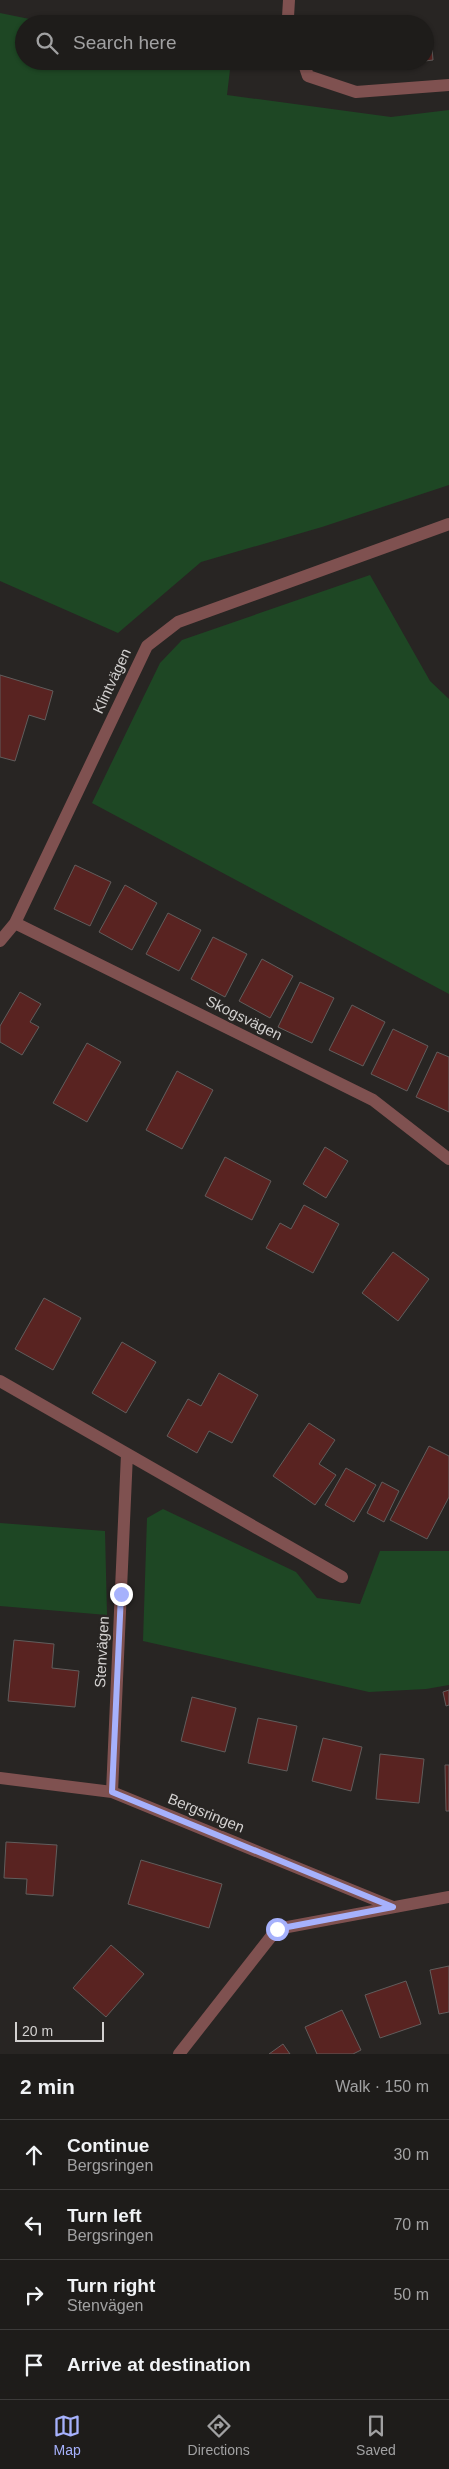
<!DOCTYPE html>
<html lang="en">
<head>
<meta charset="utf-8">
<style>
  :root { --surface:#1e1c1a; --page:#2b2927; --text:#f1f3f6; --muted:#a1a1a2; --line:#3c3a39; --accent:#a6b1fc }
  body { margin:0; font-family:Helvetica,sans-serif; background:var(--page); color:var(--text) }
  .scale { position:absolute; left:15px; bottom:12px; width:89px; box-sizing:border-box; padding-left:5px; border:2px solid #d3d1d0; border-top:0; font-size:14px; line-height:18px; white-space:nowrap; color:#d3d1d0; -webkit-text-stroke:4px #282523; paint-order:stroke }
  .stop { position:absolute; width:15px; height:15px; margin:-11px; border:4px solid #a6b1fc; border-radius:50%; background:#fff }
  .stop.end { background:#a6b1fc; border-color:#fff; box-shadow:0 1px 5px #0008 }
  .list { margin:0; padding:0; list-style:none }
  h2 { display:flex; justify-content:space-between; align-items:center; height:65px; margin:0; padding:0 20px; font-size:21px }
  h2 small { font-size:16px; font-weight:400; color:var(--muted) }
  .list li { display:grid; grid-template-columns:32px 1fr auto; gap:15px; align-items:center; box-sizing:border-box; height:70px; padding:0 20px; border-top:1px solid var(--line) }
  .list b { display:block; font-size:19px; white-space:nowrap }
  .list p { margin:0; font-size:16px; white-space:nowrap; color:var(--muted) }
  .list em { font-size:16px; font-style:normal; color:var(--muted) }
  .icon { flex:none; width:28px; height:28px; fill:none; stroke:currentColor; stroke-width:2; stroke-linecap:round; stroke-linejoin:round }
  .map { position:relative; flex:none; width:449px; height:2054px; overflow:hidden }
  .search { position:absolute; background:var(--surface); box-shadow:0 1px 4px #0004; left:15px; right:15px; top:15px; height:55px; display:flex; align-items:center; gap:12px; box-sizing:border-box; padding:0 18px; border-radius:28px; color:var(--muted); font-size:19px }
  .sheet { height:345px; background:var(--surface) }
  nav { display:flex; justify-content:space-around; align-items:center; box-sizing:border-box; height:70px; border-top:1px solid var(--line); background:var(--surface); font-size:14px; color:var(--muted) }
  nav a { display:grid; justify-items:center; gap:2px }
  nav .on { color:var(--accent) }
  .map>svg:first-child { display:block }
  .green { fill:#1e4724 }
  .building { fill:#592321; stroke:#615d5c }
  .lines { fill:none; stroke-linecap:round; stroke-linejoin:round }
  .street { stroke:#7f5150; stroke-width:12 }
  .route { stroke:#a6b1fc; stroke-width:6 }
  .labels { text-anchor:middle; stroke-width:4.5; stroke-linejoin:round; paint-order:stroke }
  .street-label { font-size:15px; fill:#d3d1d0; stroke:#282523 }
</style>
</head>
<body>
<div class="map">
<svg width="449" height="2054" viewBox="0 0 449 2054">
  <rect width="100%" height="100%" fill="#282523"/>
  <path class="green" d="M0,13l54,11h-30v37h207l-4,34 164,22 58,-7v375l-127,42 -121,35 -83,71 -118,-52z
    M370,575l60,106 19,18v295l-357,-191 68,-140 22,-23z
    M163,1509l133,63 21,26 43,6 20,-53h69v134l-23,4 -57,3 -226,-51 4,-123z
    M0,1523l105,8 2,84 -107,-9z"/>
  <path class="building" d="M425,48h7l1,12 -8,1z
    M0,675l53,16 -8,29 -16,-5 -14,46 -15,-4z
    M75,865l36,17 -21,44 -36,-17z
    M125,885l32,18 -25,47 -33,-18z
    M168,913l33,17 -22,41 -33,-17z
    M213,937l34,17 -22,43 -34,-18z
    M262,959l31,17 -23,42 -31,-17z
    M300,982l34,16 -22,45 -34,-16z
    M20,992l21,12 -11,18 9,5 -17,28 -22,-13v-16z
    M352,1005l33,17 -22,44 -34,-16z
    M393,1029l35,17 -21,45 -36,-17z
    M87,1043l34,19 -34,60 -34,-19z
    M437,1052l12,5v55l-33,-15z
    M177,1071l36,19 -31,59 -36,-19z
    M325,1147l23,14 -22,37 -23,-14z
    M225,1157l46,24 -19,39 -47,-24z
    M304,1205l35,19 -26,49 -47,-25 14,-25 11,6z
    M393,1252l36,27 -31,42 -36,-28z
    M44,1298l37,20 -28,52 -38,-21z
    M122,1342l34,20 -30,51 -34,-20z
    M219,1373l39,22 -26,48 -23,-12 -12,22 -30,-17 21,-37 13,7z
    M309,1423l26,17 -16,24 17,11 -21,30 -42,-29z
    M429,1446l20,10v41l-22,42 -37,-19z
    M346,1468l30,17 -22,37 -29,-17z
    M382,1482l17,9 -15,31 -17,-9z
    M14,1640l40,4 -2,24 27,3 -4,36 -67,-6z
    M449,1690v15l-3,1 -3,-14z
    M192,1697l44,11 -11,44 -44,-11z
    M258,1718l39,8 -10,45 -39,-8z
    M323,1738l39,9 -11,44 -39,-10z
    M380,1754l44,5 -5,44 -43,-4z
    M445,1765h4v46h-3z
    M6,1842l51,3 -4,51 -27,-2 1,-15 -23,-1z
    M141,1860l81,24 -13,44 -81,-24z
    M111,1945l33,29 -38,43 -33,-29z
    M449,1966v46l-10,2 -9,-44z
    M406,1981l15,43 -41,14 -15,-43z
    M342,2010l19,40 -8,4h-36l-12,-27z
    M283,2044l7,10h-21z"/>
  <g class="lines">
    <path class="street" d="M289,0l-1,17 2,7
      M303,61l5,15 48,16 93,-7
      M15,923l358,177 76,59
      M0,941l15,-18 132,-277 31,-24 271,-98
      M0,1381l342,196
      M0,1778l112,14 281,115
      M112,1792l15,-338
      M179,2054l98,-125 172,-32"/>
  </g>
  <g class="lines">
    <path class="route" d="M121,1594l-9,198 281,115 -116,22"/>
  </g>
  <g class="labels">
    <g class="street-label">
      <text transform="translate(112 681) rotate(-65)" y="5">Klintvägen</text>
      <text transform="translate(244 1018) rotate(26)" y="5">Skogsvägen</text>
      <text transform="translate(102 1652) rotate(-87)" y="5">Stenvägen</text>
      <text transform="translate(206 1813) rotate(22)" y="5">Bergsringen</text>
    </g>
  </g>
</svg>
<div class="scale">20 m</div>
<div class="stop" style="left:277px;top:1929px"></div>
<div class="stop end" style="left:121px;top:1594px"></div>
<div class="search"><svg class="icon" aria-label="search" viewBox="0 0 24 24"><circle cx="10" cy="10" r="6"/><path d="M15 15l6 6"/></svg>Search here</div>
</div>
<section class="sheet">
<h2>2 min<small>Walk · 150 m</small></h2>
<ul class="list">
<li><svg class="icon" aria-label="ahead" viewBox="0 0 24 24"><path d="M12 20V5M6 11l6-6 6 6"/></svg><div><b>Continue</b><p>Bergsringen</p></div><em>30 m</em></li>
<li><svg class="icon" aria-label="left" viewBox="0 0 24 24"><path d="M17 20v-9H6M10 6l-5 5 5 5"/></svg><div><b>Turn left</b><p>Bergsringen</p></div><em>70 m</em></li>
<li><svg class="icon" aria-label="right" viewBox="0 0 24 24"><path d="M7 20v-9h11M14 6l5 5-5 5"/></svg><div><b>Turn right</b><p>Stenvägen</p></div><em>50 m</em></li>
<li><svg class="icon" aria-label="arrive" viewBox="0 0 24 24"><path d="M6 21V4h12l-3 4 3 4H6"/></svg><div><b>Arrive at destination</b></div></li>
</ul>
</section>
<nav>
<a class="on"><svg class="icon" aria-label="map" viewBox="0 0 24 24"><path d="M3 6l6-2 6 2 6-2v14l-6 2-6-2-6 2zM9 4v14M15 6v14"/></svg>Map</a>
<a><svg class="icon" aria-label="directions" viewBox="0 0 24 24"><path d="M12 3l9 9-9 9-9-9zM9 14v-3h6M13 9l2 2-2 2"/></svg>Directions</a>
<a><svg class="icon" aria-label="saved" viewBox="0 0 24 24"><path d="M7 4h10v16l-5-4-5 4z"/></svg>Saved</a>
</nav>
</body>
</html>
